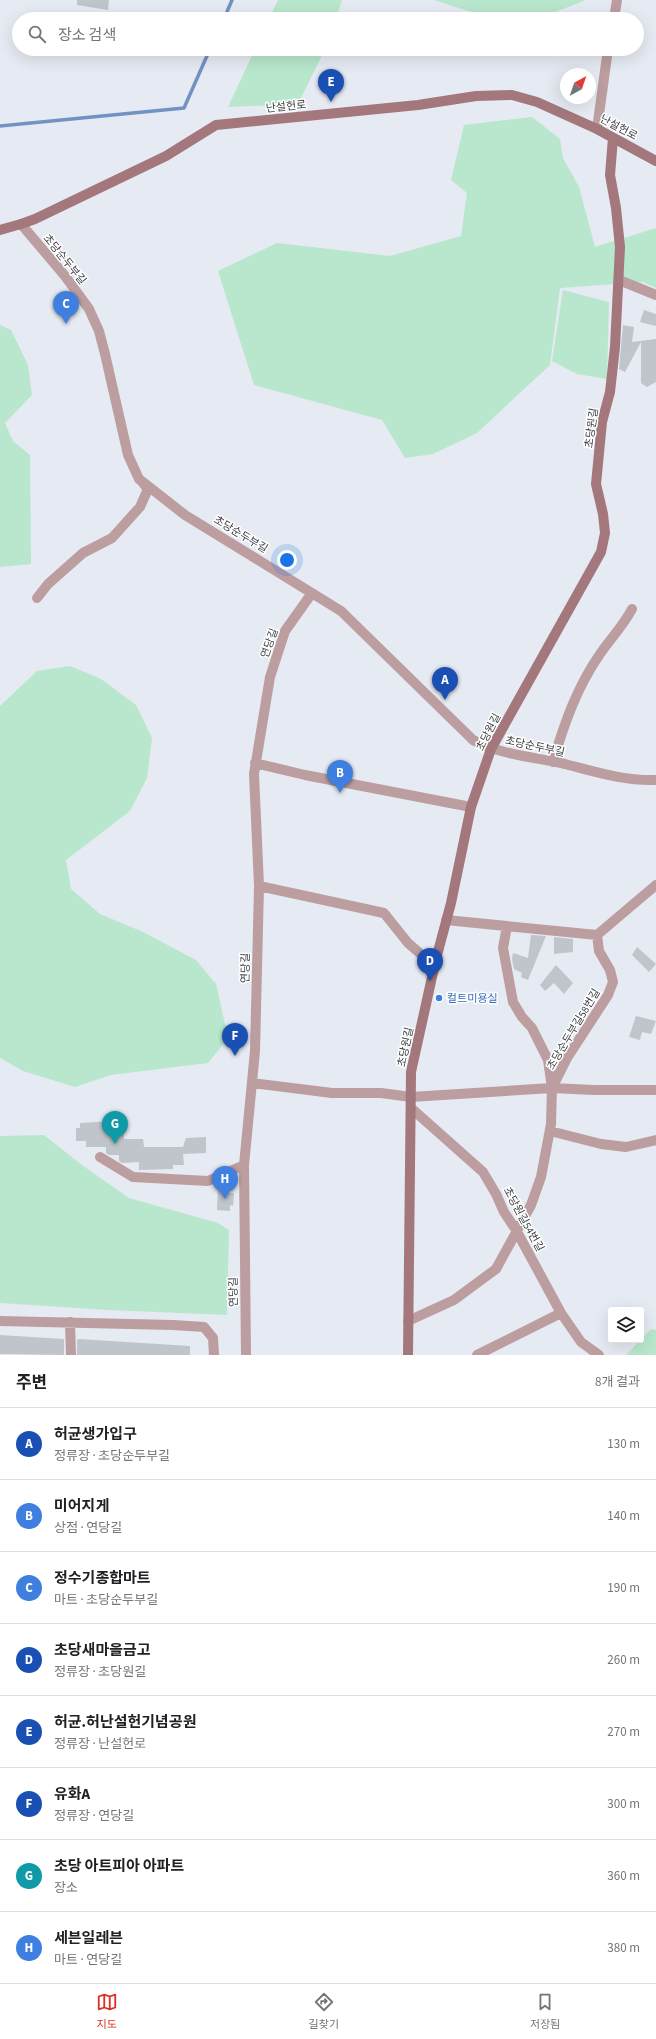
<!DOCTYPE html>
<html lang="ko">
<head>
<meta charset="utf-8">
<style>
  :root { --surface:#fff; --page:#f2f2f2; --text:#202124; --muted:#757577; --line:#e0e0e0; --accent:#d93025 }
  body { margin:0; font-family:"Source Sans 3","Noto Sans KR",sans-serif; background:var(--page); color:var(--text) }
  .controls { position:absolute; right:12px; bottom:12px; display:grid; overflow:hidden; border-radius:4px; box-shadow:0 4px 16px #0002 }
  .controls button { width:36px; height:36px; display:grid; place-items:center; padding:0; border:0; border-bottom:1px solid var(--line); background:var(--surface); color:var(--text); font:20px sans-serif }
  .compass { position:absolute; left:560px; top:68px; width:36px; height:36px; border-radius:50%; background:var(--surface); box-shadow:0 4px 16px #0002; rotate:40deg }
  .you { position:absolute; left:287px; top:560px; width:14px; height:14px; margin:-10px; border:3px solid #fff; border-radius:50%; background:#1a73e8; box-shadow:0 0 0 6px #1a73e833 }
  .badge { display:grid; place-items:center; width:26px; height:26px; border-radius:50%; background:var(--accent); color:#fff; font-size:13px; font-weight:700 }
  .pin { position:absolute; translate:-50% -33px; filter:drop-shadow(0 1px 2px #0008) }
  .pin::after { content:''; position:absolute; top:21px; width:14px; height:12px; background:inherit; clip-path:polygon(0 0,100% 0,50% 100%) }
  .list { margin:0; padding:0; list-style:none }
  h2 { display:flex; justify-content:space-between; align-items:center; height:52px; margin:0; padding:0 16px; font-size:17px }
  h2 small { font-size:13px; font-weight:400; color:var(--muted) }
  .list li { display:grid; grid-template-columns:26px 1fr auto; gap:12px; align-items:center; box-sizing:border-box; height:72px; padding:0 16px; border-top:1px solid var(--line) }
  .list b { display:block; font-size:15px; white-space:nowrap }
  .list p { margin:0; font-size:13px; white-space:nowrap; color:var(--muted) }
  .list em { font-size:13px; font-style:normal; color:var(--muted) }
  .icon { flex:none; width:22px; height:22px; fill:none; stroke:currentColor; stroke-width:2; stroke-linecap:round; stroke-linejoin:round }
  .map { position:relative; flex:none; width:656px; height:1355px; overflow:hidden }
  .search { position:absolute; background:var(--surface); box-shadow:0 4px 16px #0002; left:12px; right:12px; top:12px; height:44px; display:flex; align-items:center; gap:10px; box-sizing:border-box; padding:0 14px; border-radius:22px; color:var(--muted); font-size:15px }
  .sheet { height:628px; background:var(--surface) }
  nav { display:flex; justify-content:space-around; align-items:center; box-sizing:border-box; height:56px; border-top:1px solid var(--line); background:var(--surface); font-size:11px; color:var(--muted) }
  nav a { display:grid; justify-items:center; gap:2px }
  nav .on { color:var(--accent) }
  .map>svg:first-child { display:block }
  .green { fill:#b8e7cd }
  .lines { fill:none; stroke-linecap:round; stroke-linejoin:round }
  .stream { stroke:#7192c3; stroke-width:3.5 }
  .building { fill:#c0c4cb }
  .street { stroke:#bc9da0; stroke-width:10 }
  .secondary { stroke:#a3777c; stroke-width:10 }
  .shop-dot { fill:#3f7fe0; stroke:#fff; stroke-width:1.5 }
  .labels { text-anchor:middle; stroke-width:3; stroke-linejoin:round; paint-order:stroke }
  .street-label { font-size:11px; fill:#3b3d40; stroke:#fff }
  .shop-label { font-size:11px; fill:#366cbe; stroke:#fff; text-anchor:start }
</style>
</head>
<body>
<div class="map">
<svg width="656" height="1355" viewBox="0 0 656 1355">
  <rect width="100%" height="100%" fill="#e6eaf2"/>
  <path class="green" d="M278,0h64l-6,19h-67z
    M434,0h152l-49,19h-43z
    M255,49h70l-27,55 -70,3z
    M532,117l28,22 3,19 16,29 16,60 61,-19v60l-13,-6 -83,6 -10,77 -73,68 -44,21 -28,4 -23,-38 -128,-35 -36,-114 59,-28 113,13 71,-20 6,-43 -16,-13 13,-55z
    M563,290l46,12 -2,77 -30,-5 -25,-13z
    M0,325l11,5 17,35 4,30 -27,28 8,18 17,14 1,109 -31,3z
    M70,666l31,13 35,26 16,33 -5,40 -17,33 -64,49 5,29 29,25 43,18 53,28 20,24 12,54 -20,25 -97,12 -36,12 -52,-16 -23,-13v-352l37,-35z
    M44,1135l38,30 47,33 89,25 11,7 -2,85 -119,-5 -108,-7v-167z
    M651,1329l5,1v25h-30z"/>
  <g class="lines">
    <path class="stream" d="M224,19l8,-19
      M0,126l184,-18 26,-59"/>
  </g>
  <path class="building" d="M77,0h32l-1,10 -31,-5z
    M644,310l12,4v12l-16,-4z
    M623,325l11,2 -2,15 24,-3v43l-9,5 -6,-4v-41l-16,30 -6,-3z
    M531,935l15,1 -18,44 -7,-3 1,-4 -8,-4 -2,-10 1,-6 15,5z
    M554,937l19,2v13l-19,2z
    M637,947l19,17 -7,8 -17,-17z
    M556,965l17,18 -9,11 -10,-11 -9,8 -5,-6z
    M636,1016l20,5 -5,13 -9,-2 -2,8 -11,-3z
    M114,1121v10h10v8h19l1,8h39l3,-9 20,-1v16l-23,1 1,11h-11v4l-34,1v-8l-17,1 -3,-2v-6h-10l-3,-2v-6h-20v-6h-10v-13h4v-5z
    M218,1184l9,1v8h7l-1,13 -3,-1v6l-13,-1z
    M0,1335l64,4v16l-64,-1z
    M79,1339l111,7v9h-113v-15z"/>
  <g class="lines">
    <path class="street" d="M614,19l3,-19
      M597,129l11,-80
      M21,224l44,52 24,33 10,22 6,23 23,101 11,24 46,36 156,96 132,129c28,15 61,17 92,24 31,8 59,17 91,16
      M619,280l37,15
      M37,598l11,-14 35,-31 29,-15 28,-31 8,-18 -5,-6
      M553,762c11,-38 24,-75 47,-108 11,-16 23,-28 32,-45
      M255,763l50,12 166,32
      M259,886l125,27 24,30 15,13 13,3
      M446,920l151,15
      M507,926l-4,22 10,54 9,15 10,11 16,32 4,28
      M252,1083l80,10h49l30,4 141,-9 42,2h62
      M411,1108l72,64 13,22 8,18 12,18 45,83 20,29 18,13
      M550,1131l51,13 25,3 30,-7
      M100,1157l33,20 75,4 36,-16
      M0,1321l173,4 31,2 9,11 1,17
      M408,1321l46,-21 42,-31 35,-64 10,-28 10,-53 1,-36 15,-30 41,-63 5,-13 -3,-12 -11,-19 -2,-16 59,-50
      M70,1322l1,33
      M246,1355l-2,-190 11,-114 4,-165 -5,-112 16,-97 15,-46 27,-38
      M477,1355l84,-42"/>
    <path class="secondary" d="M0,230l21,-6 14,-5 131,-63 50,-31 202,-20 58,-9 36,-1 25,7 60,27 59,32
      M408,1355l3,-283 25,-113 15,-56 20,-96 20,-58 110,-197 4,-19 -2,-19 -7,-30 6,-62 8,-30 5,-45 5,-100 -4,-39 -6,-33 3,-37"/>
  </g>
  <circle class="shop-dot" cx="439" cy="998" r="4"/>
  <g class="labels">
    <g class="street-label">
      <text transform="translate(286 106) rotate(-6)" y="4">난설헌로</text>
      <text transform="translate(619 127) rotate(28)" y="4">난설헌로</text>
      <text transform="translate(65 259) rotate(51)" y="4">초당순두부길</text>
      <text transform="translate(591 428) rotate(-82)" y="4">초당원길</text>
      <text transform="translate(241 534) rotate(31)" y="4">초당순두부길</text>
      <text transform="translate(269 643) rotate(-70)" y="4">연당길</text>
      <text transform="translate(488 732) rotate(-63)" y="4">초당원길</text>
      <text transform="translate(535 746) rotate(12)" y="4">초당순두부길</text>
      <text transform="translate(245 968) rotate(-89)" y="4">연당길</text>
      <text transform="translate(573 1029) rotate(-59)" y="4">초당순두부길58번길</text>
      <text transform="translate(405 1047) rotate(-78)" y="4">초당원길</text>
      <text transform="translate(524 1219) rotate(61)" y="4">초당원길54번길</text>
      <text transform="translate(233 1292) rotate(-91)" y="4">연당길</text>
    </g>
    <g class="shop-label">
      <text x="447" y="1002">컬트미용실</text>
    </g>
  </g>
</svg>
<div class="controls">
<button><svg class="icon" aria-label="layers" viewBox="0 0 24 24"><path d="M12 4l9 5-9 5-9-5zM3 14l9 5 9-5"/></svg></button>
</div>
<svg class="compass" viewBox="-18 -18 36 36"><path d="M0-13l5 13h-10z" fill="#e53935"/><path d="M0 13l5-13h-10z" fill="#757577"/></svg>
<div class="you"></div>
<div class="pin badge" style="left:445px;top:700px;background:#1a4fb4">A</div>
<div class="pin badge" style="left:340px;top:793px;background:#3f7fe0">B</div>
<div class="pin badge" style="left:66px;top:324px;background:#3f7fe0">C</div>
<div class="pin badge" style="left:430px;top:981px;background:#1a4fb4">D</div>
<div class="pin badge" style="left:331px;top:102px;background:#1a4fb4">E</div>
<div class="pin badge" style="left:235px;top:1056px;background:#1a4fb4">F</div>
<div class="pin badge" style="left:115px;top:1144px;background:#0f9aa8">G</div>
<div class="pin badge" style="left:225px;top:1199px;background:#3f7fe0">H</div>
<div class="search"><svg class="icon" aria-label="search" viewBox="0 0 24 24"><circle cx="10" cy="10" r="6"/><path d="M15 15l6 6"/></svg>장소 검색</div>
</div>
<section class="sheet">
<h2>주변<small>8개 결과</small></h2>
<ul class="list">
<li><span class="badge" style="background:#1a4fb4">A</span><div><b>허균생가입구</b><p>정류장 · 초당순두부길</p></div><em>130 m</em></li>
<li><span class="badge" style="background:#3f7fe0">B</span><div><b>미어지게</b><p>상점 · 연당길</p></div><em>140 m</em></li>
<li><span class="badge" style="background:#3f7fe0">C</span><div><b>정수기종합마트</b><p>마트 · 초당순두부길</p></div><em>190 m</em></li>
<li><span class="badge" style="background:#1a4fb4">D</span><div><b>초당새마을금고</b><p>정류장 · 초당원길</p></div><em>260 m</em></li>
<li><span class="badge" style="background:#1a4fb4">E</span><div><b>허균.허난설헌기념공원</b><p>정류장 · 난설헌로</p></div><em>270 m</em></li>
<li><span class="badge" style="background:#1a4fb4">F</span><div><b>유화A</b><p>정류장 · 연당길</p></div><em>300 m</em></li>
<li><span class="badge" style="background:#0f9aa8">G</span><div><b>초당 아트피아 아파트</b><p>장소</p></div><em>360 m</em></li>
<li><span class="badge" style="background:#3f7fe0">H</span><div><b>세븐일레븐</b><p>마트 · 연당길</p></div><em>380 m</em></li>
</ul>
</section>
<nav>
<a class="on"><svg class="icon" aria-label="map" viewBox="0 0 24 24"><path d="M3 6l6-2 6 2 6-2v14l-6 2-6-2-6 2zM9 4v14M15 6v14"/></svg>지도</a>
<a><svg class="icon" aria-label="directions" viewBox="0 0 24 24"><path d="M12 3l9 9-9 9-9-9zM9 14v-3h6M13 9l2 2-2 2"/></svg>길찾기</a>
<a><svg class="icon" aria-label="saved" viewBox="0 0 24 24"><path d="M7 4h10v16l-5-4-5 4z"/></svg>저장됨</a>
</nav>
</body>
</html>
